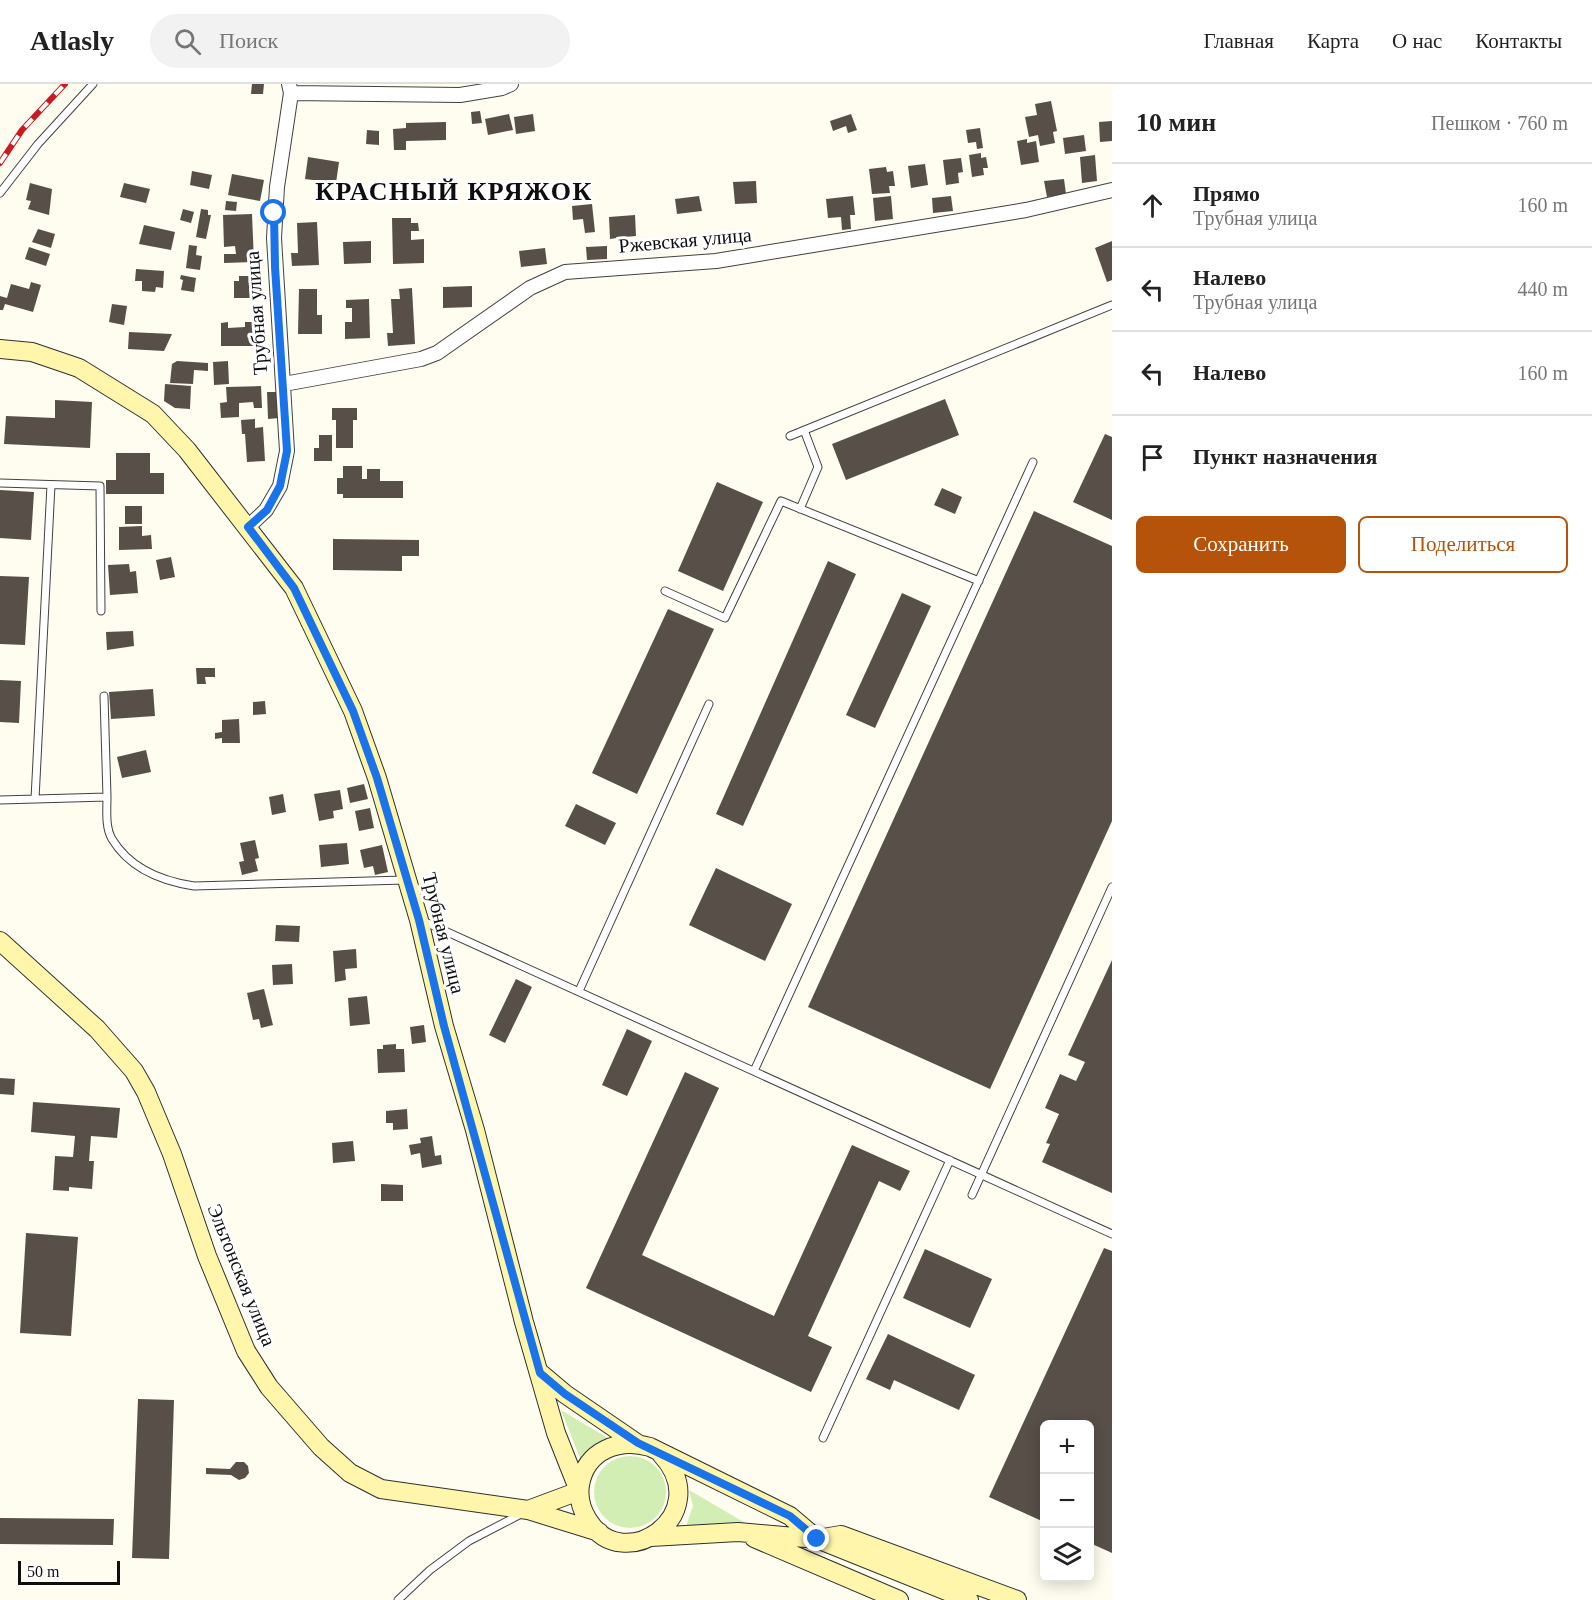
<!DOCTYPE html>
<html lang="ru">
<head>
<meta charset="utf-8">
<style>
	:root { --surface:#fff; --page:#f2f2f2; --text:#222; --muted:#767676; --line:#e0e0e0; --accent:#b45309 }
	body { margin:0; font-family:"Times New Roman",serif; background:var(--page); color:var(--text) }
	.controls { position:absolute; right:18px; bottom:18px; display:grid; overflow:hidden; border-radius:9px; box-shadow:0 3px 15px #0003 }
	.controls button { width:54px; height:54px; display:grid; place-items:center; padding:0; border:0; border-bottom:2px solid var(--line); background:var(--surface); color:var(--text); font:30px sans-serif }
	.scale { position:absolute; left:18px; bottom:15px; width:102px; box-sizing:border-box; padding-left:6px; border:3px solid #0e0e0e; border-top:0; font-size:16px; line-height:21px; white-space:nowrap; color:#0e0e0e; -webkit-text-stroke:4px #fff; paint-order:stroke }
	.stop { position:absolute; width:18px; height:18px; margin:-14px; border:4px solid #1a73e8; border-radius:50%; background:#fff }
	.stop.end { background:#1a73e8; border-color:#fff; box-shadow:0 2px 6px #0008 }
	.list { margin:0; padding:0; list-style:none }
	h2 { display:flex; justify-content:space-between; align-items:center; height:78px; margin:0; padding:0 24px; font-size:26px }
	h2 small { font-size:20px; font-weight:400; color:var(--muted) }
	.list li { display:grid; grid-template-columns:39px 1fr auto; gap:18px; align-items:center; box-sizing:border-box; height:84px; padding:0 24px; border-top:2px solid var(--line) }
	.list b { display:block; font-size:22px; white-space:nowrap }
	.list p { margin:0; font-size:20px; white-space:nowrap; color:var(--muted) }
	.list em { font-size:20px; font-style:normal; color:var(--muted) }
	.actions { display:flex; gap:12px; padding:18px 24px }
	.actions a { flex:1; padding:14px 0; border:2px solid var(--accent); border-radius:9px; text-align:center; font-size:21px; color:var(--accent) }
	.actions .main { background:var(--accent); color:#fff }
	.icon { flex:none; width:33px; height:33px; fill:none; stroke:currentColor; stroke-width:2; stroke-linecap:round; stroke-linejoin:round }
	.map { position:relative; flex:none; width:1112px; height:1516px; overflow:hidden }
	header { display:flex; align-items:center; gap:36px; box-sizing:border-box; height:84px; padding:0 30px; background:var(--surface); border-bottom:2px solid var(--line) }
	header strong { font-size:28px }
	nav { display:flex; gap:33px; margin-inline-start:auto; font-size:21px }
	.search { width:420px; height:54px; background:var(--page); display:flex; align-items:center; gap:15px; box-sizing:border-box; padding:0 21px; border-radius:33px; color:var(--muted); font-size:22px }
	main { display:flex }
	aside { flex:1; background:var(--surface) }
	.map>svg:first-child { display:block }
</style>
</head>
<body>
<header>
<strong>Atlasly</strong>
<div class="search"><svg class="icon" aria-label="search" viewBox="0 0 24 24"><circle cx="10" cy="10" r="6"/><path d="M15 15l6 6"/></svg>Поиск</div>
<nav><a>Главная</a><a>Карта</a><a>О нас</a><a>Контакты</a></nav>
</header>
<main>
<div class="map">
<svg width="1112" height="1516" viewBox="0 0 1112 1516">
	<rect width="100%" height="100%" fill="#fffcf0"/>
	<!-- green -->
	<path fill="#d2eeb5" d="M561 1326 611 1356 582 1379Z
		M594 1408a36 36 0 1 1 72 0a36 36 0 1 1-72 0Z
		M689 1406 747 1440 686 1442 693 1422Z"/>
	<!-- building -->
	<path fill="#584f49" d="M252 0H264L263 10H251Z
		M1051 17 1057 47 1053 48 1055 59 1040 62 1038 51 1029 53 1025 33 1037 31 1035 20Z
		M480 27 482 39 472 40 471 28Z
		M509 30 513 46 488 51 485 35Z
		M533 30 535 47 516 50 514 33Z
		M851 30 857 46 848 49 846 42 833 47 830 37Z
		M1112 37V57L1100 58 1099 38Z
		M446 38V56L406 57V66H394L393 45 406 44V39Z
		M980 44 983 64 977 65 976 58 968 59 966 46Z
		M367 46 379 47V61L366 60Z
		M1084 51 1086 67 1065 70 1063 54Z
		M1027 55V59L1036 57 1039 78 1021 81 1017 57Z
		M981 69V74L986 73 988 84H983L984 91 972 93 969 71Z
		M1095 71 1097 97 1082 99 1080 73Z
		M308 73 339 78 336 99 305 95Z
		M961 74 963 88 958 89 959 99 946 101 943 76Z
		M925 80 928 101 911 104 908 82Z
		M886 83 887 88 893 87 895 102H889L890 109 872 110 869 85Z
		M192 87 212 91 209 105 190 101Z
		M232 90 264 96 260 117 228 111Z
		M1064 95 1066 110 1047 113 1044 97Z
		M756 97 757 119 735 120 733 98Z
		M30 99 52 105 49 131 28 125 31 117 26 116Z
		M124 99 150 105 146 119 120 113Z
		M699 112 702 127 677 130 675 115Z
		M853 112 855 131H850L851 145 842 146 841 133 828 134 826 115Z
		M891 112 893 135 875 137 873 114Z
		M951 112 953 127 933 129 932 114Z
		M226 117 237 118 236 127 225 126Z
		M592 120 595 148 585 149 583 135 573 136 572 122Z
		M183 125 194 128 191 139 180 136Z
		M201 125 208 126V131H211L206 155 196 153Z
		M252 130 254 178 224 179V170H236L235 162 224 163 223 131Z
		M635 131 636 152 625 153 626 158H617V154L610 155 609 133Z
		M392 134H411V139H418L419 147H411V156L424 155V179L393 180Z
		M317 138 319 181 292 182 291 169H298L297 139Z
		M144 141 175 148 171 166 139 160Z
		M38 145 55 150 51 164 32 158Z
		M371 157V179L344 180 343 158Z
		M1112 157V196L1107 198 1095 164Z
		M189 161 197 162 196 171 202 172 200 186 186 184Z
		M607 162V175L587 176 586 163Z
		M29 163 50 170 46 182 25 175Z
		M545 164 547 180 521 183 519 167Z
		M136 185 164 187 163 204 156 203 155 208 142 207V197H135Z
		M181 191 196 194 194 208 181 206 183 196 180 195Z
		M239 192H253V214H234V197H239Z
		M31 198 41 201 33 228 5 220 3 226H0V212L7 214 11 200 29 205Z
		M472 202V223L443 224V203Z
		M412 204 415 260 388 262 387 249H393L391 215H400L399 205Z
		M299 205H317V231H322V250H298Z
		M369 215 370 254 345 255V238H352V224H346V216Z
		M112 220 127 222 124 241 109 238Z
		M228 238V244L245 243V238H254L255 262H221V239Z
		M129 248 172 250 164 267 128 265Z
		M177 277 208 279V287L194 286 193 300 170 299 172 280Z
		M228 277 229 300 214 301 213 278Z
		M165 300 191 302 190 325 175 324 164 317Z
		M261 302 262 324H254L253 318 239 319V333L221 334 220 319 227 318 226 303Z
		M267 308H278L279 334 268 335Z
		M945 315 959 351 846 396 832 360Z
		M55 316 92 318 90 364 4 360 6 332 55 334Z
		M332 324H357V336H353V364H336V336H332Z
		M255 335V344L263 343 265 377 247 378 245 350H242L241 336Z
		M1105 350 1112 353V436L1073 418Z
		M319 351H332V377H314V364H319Z
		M116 369H150V389H164V410H106V396H116Z
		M343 382H362V395H367V385H380V397H403V414H343V410H337V394H343Z
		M717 398 763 418 723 507 678 487Z
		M942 404 962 413 955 430 934 421Z
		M0 406 34 408 31 456 0 454Z
		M125 422H142V440H125Z
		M1034 427 1112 462V737L990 1005 808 923Z
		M142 442V452L151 451 152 465 119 466V443Z
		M333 455 419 456V472H402V487L333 486Z
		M171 473 175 493 160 496 156 476Z
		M828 477 856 490 743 742 716 730Z
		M129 480 130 488 136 487 138 509 110 511 108 481Z
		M0 492 29 493 25 561 0 560Z
		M902 509 931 522 875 644 846 631Z
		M668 525 714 545 637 710 592 689Z
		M133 547 134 562 107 566 106 548Z
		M196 584H215V593H205L206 600H197Z
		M0 596 21 597 19 639 0 638Z
		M153 605 155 632 111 635 109 608Z
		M265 617 266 630 253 631V618Z
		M239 635 240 659H222V654L215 655V649L222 648V636Z
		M146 666 151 688 122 694 117 673Z
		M364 700 368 715 350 719 347 704Z
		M340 706 343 725 333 727 334 734 319 737 314 710Z
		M283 710 286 728 272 731 269 713Z
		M576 720 616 739 605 761 565 742Z
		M370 724 374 744 359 747 355 727Z
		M255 756 259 774 255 775 258 787 242 791 239 778 244 777 240 759Z
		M347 759 349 780 321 783 319 761Z
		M382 761 388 788 375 791 373 782 364 784 360 766Z
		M716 784 792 820 765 877 689 841Z
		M276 841 300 842 299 858 275 857Z
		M356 865 357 884 345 885 346 896 335 898 333 867Z
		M1112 876V1109L1042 1078 1050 1060 1046 1059 1059 1030 1045 1024 1060 990 1076 997 1085 978 1068 971Z
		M292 880 293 900 273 901 272 881Z
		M516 895 532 903 505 959 489 951Z
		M264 905 273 941 261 944 259 935 253 936 247 909Z
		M367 912 370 940 350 942 348 914Z
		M424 941 426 958 412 960 410 943Z
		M627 945 652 957 627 1012 602 1001Z
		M396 960V965H404L405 988 378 989 377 965H383V961Z
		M685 988 719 1004 642 1171 774 1232 852 1061 910 1087 900 1107 879 1097 808 1252 832 1263 811 1308 586 1204Z
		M0 994 15 995 14 1011 0 1010Z
		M33 1018 120 1024 117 1054 91 1052 89 1077H94L92 1105 69 1103V1107L53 1106 55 1072 73 1073 75 1052 31 1048Z
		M407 1025 408 1045 393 1046V1039H386V1027Z
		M432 1052 435 1072 441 1071 442 1080 422 1084 420 1069 411 1071 409 1061 421 1059 420 1054Z
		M353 1057 355 1077 333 1079 332 1059Z
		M381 1100 403 1101V1117H381Z
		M26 1149 78 1153 71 1252 20 1249Z
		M1104 1164 1112 1167V1469L1090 1459V1340H1044V1438L989 1413Z
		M925 1165 992 1195 970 1244 903 1214Z
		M888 1250 975 1291 959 1326 894 1296 890 1306 866 1295Z
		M138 1315 174 1316 169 1475 132 1474Z
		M236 1378H244L248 1382 249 1389 245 1394 239 1396 231 1391 206 1390V1384L230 1385Z
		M0 1434 114 1435 113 1461 0 1460Z"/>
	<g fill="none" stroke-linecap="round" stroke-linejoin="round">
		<!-- lane casing -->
		<g stroke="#414141" stroke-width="9">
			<path id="lane" d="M0 109 38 60 93 0
				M790 352 1112 221
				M0 399 100 402 101 527
				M800 425 818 383 804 346
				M665 507 725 534 781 417 979 497
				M107 713C107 726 105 743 112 755 130 785 161 797 194 802L405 796
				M35 715 51 401
				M0 716 107 713 104 612
				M423 837 1112 1150
				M579 907 709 620
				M754 987 1033 378
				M972 1111 1112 803
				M823 1354 950 1076
				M398 1516 430 1486 469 1457 521 1430"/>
		</g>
		<!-- street casing -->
		<g stroke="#414141" stroke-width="16">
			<path id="street" d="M291 9 460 11 502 4 511 0
				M284 300 421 275 437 269 530 204 565 188 716 177 1026 126 1112 106
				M248 443 266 426 280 402 287 367 274 154 277 103 291 9 289 0"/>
		</g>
		<!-- secondary casing -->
		<g stroke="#303030" stroke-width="20">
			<path id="secondary" d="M0 265 32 268 79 284 153 330 187 366 294 504 353 627 377 694 419 836 444 942 475 1046 524 1238 556 1349 579 1407
				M0 857 97 945 134 987 146 1008 172 1070 207 1172 246 1267 269 1303 321 1363 350 1389 381 1405 528 1426 599 1448
				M540 1289 565 1310 638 1360
				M661 1370C717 1430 623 1494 588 1436 581 1425 578 1414 580 1401 586 1366 619 1354 650 1363L790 1432 817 1455 969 1516
				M528 1426 579 1407
				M651 1453 738 1448 817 1455 841 1451 1017 1516
				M754 1454 899 1516"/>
		</g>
		<!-- lane -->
		<use href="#lane" stroke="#fff" stroke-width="7"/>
		<!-- street -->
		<use href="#street" stroke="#fff" stroke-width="14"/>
		<!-- secondary -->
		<use href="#secondary" stroke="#fff6ab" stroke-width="18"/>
		<!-- rail casing -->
		<g stroke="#cd1820" stroke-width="6">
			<path id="rail" d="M0 79 22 46 65 0"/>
		</g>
		<!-- rail -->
		<use href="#rail" stroke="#fff" stroke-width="4" stroke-dasharray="11" stroke-linecap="butt"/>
	</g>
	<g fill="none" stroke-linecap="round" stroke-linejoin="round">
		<!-- route -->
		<path stroke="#1a73e8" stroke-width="8" d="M274 129 275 183 287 367 280 402 267 426 248 443 294 504 353 627 377 694 419 836 444 942 540 1289 565 1310 638 1359 790 1432 817 1455"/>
	</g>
	<g text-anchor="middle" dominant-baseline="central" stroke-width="6" stroke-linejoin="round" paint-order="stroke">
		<!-- street labels -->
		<g font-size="20" fill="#0e0e0e" stroke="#fff">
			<text transform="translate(685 156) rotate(-5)">Ржевская улица</text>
			<text transform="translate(256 229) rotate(-94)">Трубная улица</text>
			<text transform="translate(444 849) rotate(76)">Трубная улица</text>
			<text transform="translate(242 1191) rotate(68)">Эльтонская улица</text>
		</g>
		<!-- district labels -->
		<g font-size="26" font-weight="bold" letter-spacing="1.5" fill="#0e0e0e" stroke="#fff">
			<text x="454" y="107">КРАСНЫЙ КРЯЖОК</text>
		</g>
	</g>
</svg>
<div class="controls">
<button>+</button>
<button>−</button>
<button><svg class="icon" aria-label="layers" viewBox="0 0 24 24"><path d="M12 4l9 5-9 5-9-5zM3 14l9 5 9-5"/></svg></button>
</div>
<div class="scale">50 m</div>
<div class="stop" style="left:274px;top:129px"></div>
<div class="stop end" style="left:817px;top:1455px"></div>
</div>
<aside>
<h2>10 мин<small>Пешком · 760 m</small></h2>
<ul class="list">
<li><svg class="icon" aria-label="ahead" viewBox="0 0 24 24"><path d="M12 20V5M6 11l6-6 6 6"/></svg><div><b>Прямо</b><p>Трубная улица</p></div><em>160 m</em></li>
<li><svg class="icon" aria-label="left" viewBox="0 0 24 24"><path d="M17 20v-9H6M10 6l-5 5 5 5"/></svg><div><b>Налево</b><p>Трубная улица</p></div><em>440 m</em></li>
<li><svg class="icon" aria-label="left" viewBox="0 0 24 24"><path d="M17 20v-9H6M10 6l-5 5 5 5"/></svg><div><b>Налево</b></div><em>160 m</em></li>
<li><svg class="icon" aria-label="arrive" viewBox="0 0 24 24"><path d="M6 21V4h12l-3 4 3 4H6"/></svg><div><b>Пункт назначения</b></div></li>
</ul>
<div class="actions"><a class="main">Сохранить</a><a>Поделиться</a></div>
</aside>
</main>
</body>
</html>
